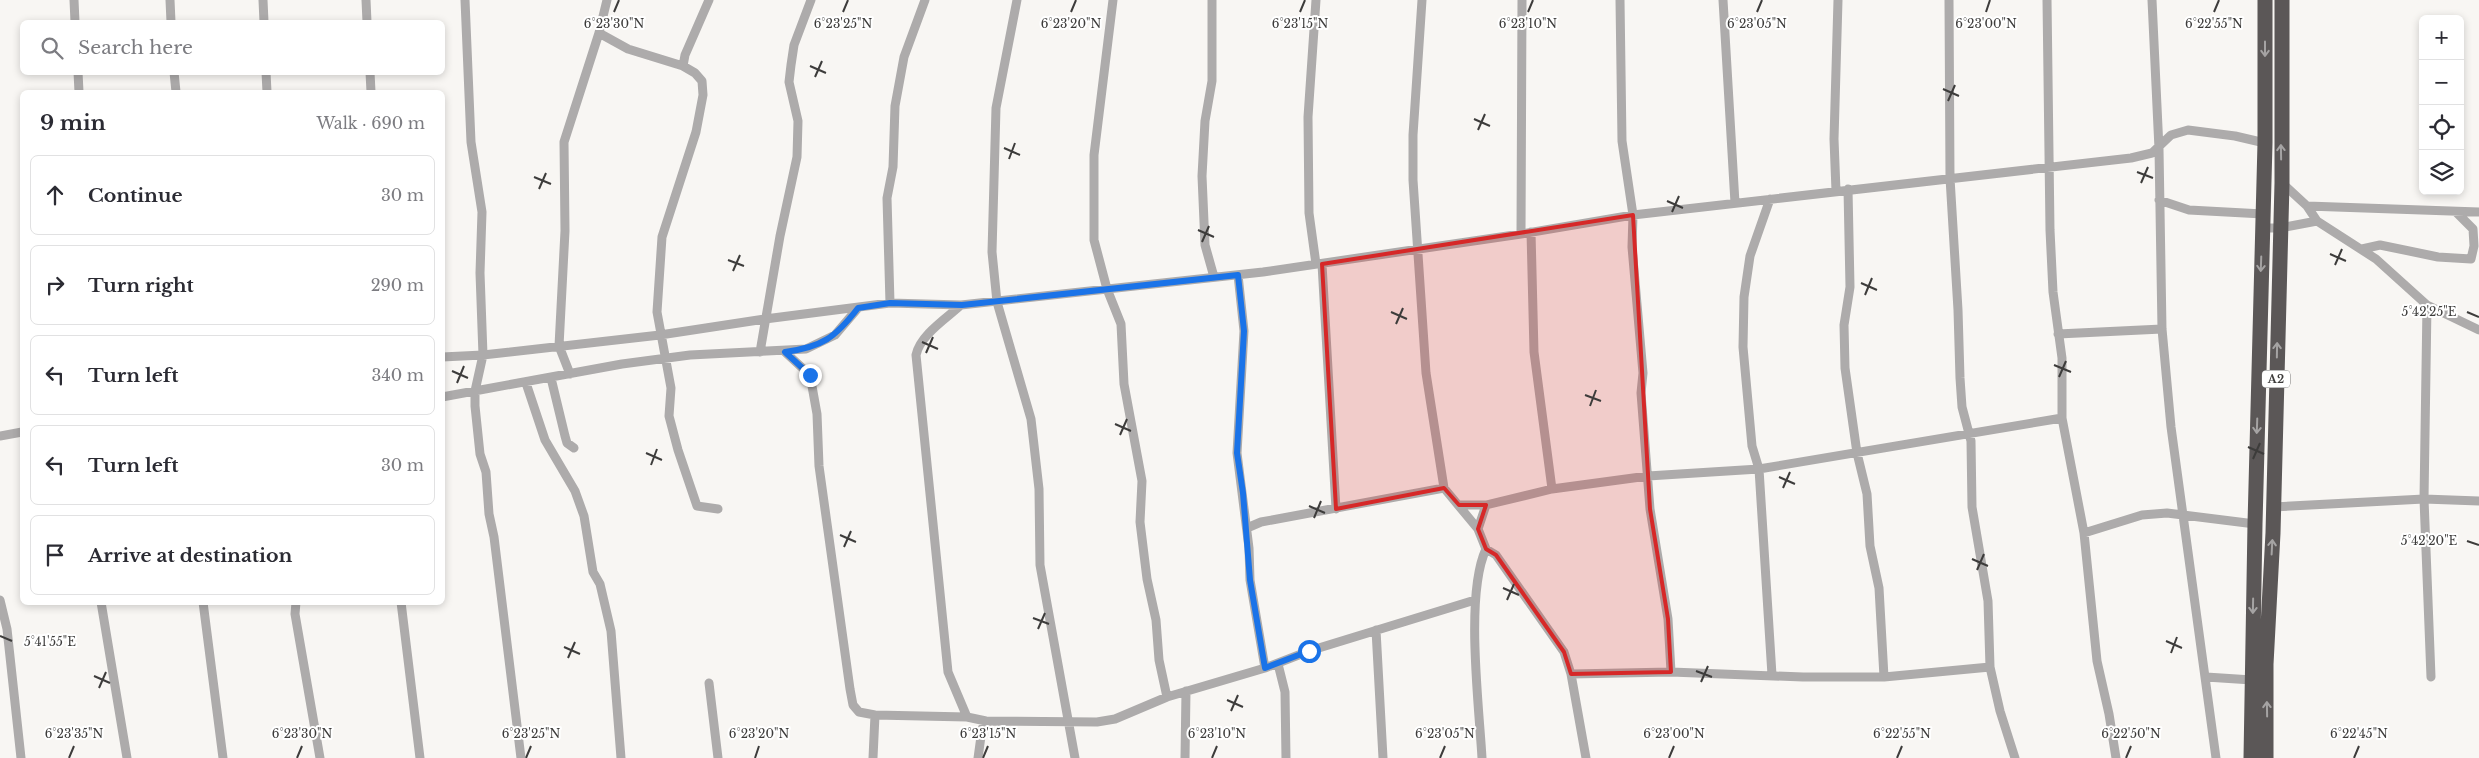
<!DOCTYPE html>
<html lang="en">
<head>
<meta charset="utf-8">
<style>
	:root { --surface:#fff; --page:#f7f7f7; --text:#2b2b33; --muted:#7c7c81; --line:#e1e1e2 }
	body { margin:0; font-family:"Libre Baskerville",serif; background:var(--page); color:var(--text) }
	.controls { position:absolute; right:15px; top:15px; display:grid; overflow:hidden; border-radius:8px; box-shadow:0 2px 8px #0003 }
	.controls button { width:45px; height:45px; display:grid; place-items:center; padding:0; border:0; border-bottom:1px solid var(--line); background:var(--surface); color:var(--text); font:25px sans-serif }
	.stop { position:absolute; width:15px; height:15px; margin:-11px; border:4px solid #1a73e8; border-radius:50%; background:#fff }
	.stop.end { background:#1a73e8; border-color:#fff; box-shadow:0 1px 5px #0008 }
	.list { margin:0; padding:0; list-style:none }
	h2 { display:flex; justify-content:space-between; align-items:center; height:65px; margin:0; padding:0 20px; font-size:21px }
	h2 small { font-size:16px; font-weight:400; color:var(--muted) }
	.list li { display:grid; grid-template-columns:32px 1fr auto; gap:15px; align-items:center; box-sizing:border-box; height:80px; margin:0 10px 10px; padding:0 10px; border:1px solid var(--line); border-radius:8px }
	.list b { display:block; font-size:19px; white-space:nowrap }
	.list em { font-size:16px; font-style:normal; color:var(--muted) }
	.icon { flex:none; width:28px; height:28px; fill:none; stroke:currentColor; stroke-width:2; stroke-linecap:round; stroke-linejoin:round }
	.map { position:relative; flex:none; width:2479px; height:758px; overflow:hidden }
	.search { position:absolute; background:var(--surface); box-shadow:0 2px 8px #0003; left:20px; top:20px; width:425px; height:55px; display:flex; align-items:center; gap:12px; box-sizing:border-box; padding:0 18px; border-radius:8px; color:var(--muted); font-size:19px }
	.panel { position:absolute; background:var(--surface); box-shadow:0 2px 8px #0003; left:20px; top:90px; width:425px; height:515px; border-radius:8px }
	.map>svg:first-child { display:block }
</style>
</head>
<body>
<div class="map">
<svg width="2479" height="758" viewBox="0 0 2479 758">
	<rect width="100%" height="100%" fill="#f8f6f3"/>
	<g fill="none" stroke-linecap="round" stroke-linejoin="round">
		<!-- street -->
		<path stroke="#adabab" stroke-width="9" d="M74 0 75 22
			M170 0 171 22
			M263 0 264 22
			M366 0 367 22
			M465 0 471 142 482 212 480 273 483 355 475 391V406L480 454 486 472 489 514 494 537 521 758
			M1017 0 996 108 992 252 997 302 1031 419 1039 489 1040 565 1075 758
			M1113 0 1094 155V240L1107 289 1121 324 1124 384 1142 481 1140 522 1147 579 1156 620 1159 660 1167 697
			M1212 0V81L1205 121 1202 176 1205 245 1214 277
			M1316 0 1308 117 1309 213 1316 264
			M1422 0 1413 135V180L1426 373 1444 488 1478 529 1486 549 1496 555 1564 652 1571 674 1586 758
			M1620 0 1622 141 1633 215 1632 247 1643 373 1641 393 1650 509 1668 619 1671 672
			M1723 0 1735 203
			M1949 0 1950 178 1958 310 1960 378 1962 407 1971 441 1972 507 1988 601 1990 667 2000 711 2015 758
			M2047 0 2050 230 2053 292 2062 358V418L2084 533 2097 661 2109 714 2116 758
			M2152 0 2159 149 2162 329 2171 427 2216 758
			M599 33 628 49 683 66 695 73 702 81 703 95 696 132 662 237 657 312 671 388 669 416 678 450 697 506 718 509
			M683 66 685 55 709 0
			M78 72 79 92
			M174 72 176 92
			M266 72 267 92
			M370 72 371 92
			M2282 183 2307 206 2317 221 2376 259 2427 305 2479 330
			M1848 189 1850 287 1844 325 1845 368 1857 453 1867 494 1870 546 1879 588 1884 677
			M1836 191 1834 139 1838 0
			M1770 199 1750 256 1744 297 1743 347 1752 446 1759 469 1772 675
			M2159 200 2189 210 2263 214
			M2307 206 2479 212
			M2262 228H2280L2317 221
			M1531 232 1534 352 1552 489
			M1521 234 1522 0
			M2362 249 2380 245 2438 257 2471 259 2474 246 2473 229 2456 212
			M1322 264 1336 509
			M1238 275 1244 331 1237 453 1249 548 1250 580 1265 668
			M890 303 887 198 893 167 895 106 904 57 925 0
			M961 305C947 318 920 335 916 355L948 672 967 717
			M2427 305 2424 499 2431 677
			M2058 334 2162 329
			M760 352 780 236 797 157 798 121 789 82 791 65 794 45 811 0
			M785 352 810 375 817 414 819 466 850 689 853 705 859 712 875 715 967 717 986 721 1097 722 1115 719 1167 697 1265 668 1309 651 1475 600
			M442 357 483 355 660 335 765 319 890 303 961 305 1263 272 1521 234 1633 215 2131 158 2152 153 2171 135 2188 130 2235 136 2265 143
			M570 374 559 346 565 231 564 142 599 33 607 0
			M551 378 565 436 567 443 574 448
			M526 383 545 440 575 491 584 516 593 572 600 584 611 631 621 758
			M442 397 622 364 690 355 806 349 835 335 858 308
			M0 436 22 432
			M1459 505H1486L1552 489 1648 476 1759 469 2062 418
			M2273 507 2424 499 2479 501
			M1247 528 1261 522 1444 488
			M1478 529 1486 505
			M2084 533 2142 515 2167 513 2255 524
			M0 600 7 629 21 758
			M101 602 127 758
			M203 602 223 758
			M296 602 295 614 320 758
			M401 602 420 758
			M1376 630 1383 758
			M1278 664 1285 692 1286 758
			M1571 674 1671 672 1803 677H1884L1990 667
			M2206 677 2252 680
			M709 683 718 758
			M873 758 875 715
			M978 758 982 729 986 721
			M1185 758 1186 691
			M1482 758C1479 705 1465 594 1486 549"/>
		<!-- highway -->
		<path stroke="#5b5757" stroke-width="15" d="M2251 758 2255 524 2265 143V0
			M2266 758V664L2273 533 2282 183V0"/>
	</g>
	<!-- one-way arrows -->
	<defs><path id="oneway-shaft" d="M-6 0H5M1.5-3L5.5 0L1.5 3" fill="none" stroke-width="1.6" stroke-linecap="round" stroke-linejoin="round" transform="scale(1.25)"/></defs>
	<g stroke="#a5a3a3">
		<use href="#oneway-shaft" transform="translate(2265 49) rotate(90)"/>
		<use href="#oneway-shaft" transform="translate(2281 152) rotate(-91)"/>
		<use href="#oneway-shaft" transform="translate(2261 264) rotate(92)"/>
		<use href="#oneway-shaft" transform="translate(2277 350) rotate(-89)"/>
		<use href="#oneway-shaft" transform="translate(2257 426) rotate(92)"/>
		<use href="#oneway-shaft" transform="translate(2272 547) rotate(-87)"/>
		<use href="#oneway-shaft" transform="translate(2253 606) rotate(91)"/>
		<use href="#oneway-shaft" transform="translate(2267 709) rotate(-91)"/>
	</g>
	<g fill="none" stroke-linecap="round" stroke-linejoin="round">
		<!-- route -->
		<path stroke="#1a73e8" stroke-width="6" d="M810 375 785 352C822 347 835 338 858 308L890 303 962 305 1238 275 1244 331 1237 453 1243 493 1250 580 1265 668 1309 651"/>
	</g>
	<!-- marked area -->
	<path fill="#d62828" fill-opacity="0.2" stroke="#d62828" stroke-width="4" stroke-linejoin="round" d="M1633 215 1650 509 1668 619 1671 672 1571 674 1564 652 1496 555 1486 549 1478 529 1486 505H1459L1444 488 1336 509 1322 264Z"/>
	<!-- ticks -->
	<path fill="none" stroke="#3d3c3b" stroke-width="2" d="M614 12 619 0M843 12 848 0M1071 12 1076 0M1300 12 1305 0M1528 12 1533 0M1757 12 1762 0M1986 12 1990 0M2214 12 2219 0M810 66 826 73M815 77 822 61M1943 89 1959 96M1948 101 1955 85M1474 119 1490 126M1478 130 1485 114M1004 148 1020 155M1009 159 1015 143M2137 172 2153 178M534 177 551 184M2141 183 2148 167M539 189 546 173M1667 201 1683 208M1672 212 1679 196M1198 230 1214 237M1202 242 1209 226M2330 254 2346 261M728 260 744 266M2335 265 2342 249M733 271 740 255M1861 283 1877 290M1865 295 1872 278M1391 312 1407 319M2467 312 2479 317M1396 324 1403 308M922 342 938 349M926 353 933 337M2054 365 2071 372M452 371 468 378M2059 377 2066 361M457 383 464 366M1585 395 1601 401M1590 406 1596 390M1115 424 1131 431M1120 435 1127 419M2248 447 2264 454M646 453 662 460M2253 459 2260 443M651 465 657 449M1779 477 1795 484M1783 488 1790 472M1309 506 1325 513M1314 518 1321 501M840 535 856 542M2467 541 2479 545M844 547 851 531M1972 559 1988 566M1977 570 1984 554M1503 588 1519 595M1507 600 1514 584M1033 618 1049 624M1038 629 1045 613M0 636 12 641M2166 641 2182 648M564 647 580 654M2171 653 2177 637M568 658 575 642M1696 671 1712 677M94 676 110 683M1701 682 1708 666M99 688 106 672M1227 700 1243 707M1231 711 1238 695M69 758 74 746M297 758 302 746M526 758 531 746M755 758 759 746M983 758 988 746M1212 758 1217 746M1440 758 1445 746M1669 758 1674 746M1897 758 1902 746M2126 758 2131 746M2354 758 2359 746"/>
	<g text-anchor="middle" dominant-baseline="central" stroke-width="4" stroke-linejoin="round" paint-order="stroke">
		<!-- shield labels -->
		<rect fill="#fff" stroke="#777676" stroke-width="1" x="2262" y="370.5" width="28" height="17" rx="4"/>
		<g font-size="11" font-weight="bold" fill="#3d3c3b">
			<text x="2276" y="379">A2</text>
		</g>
	</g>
	<g font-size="12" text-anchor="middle" fill="#3d3c3b" stroke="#fff" stroke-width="4" stroke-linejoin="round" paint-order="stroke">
		<text x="843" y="28">6°23'25"N</text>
		<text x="1528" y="28">6°23'10"N</text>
		<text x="614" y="28">6°23'30"N</text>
		<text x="1071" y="28">6°23'20"N</text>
		<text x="1300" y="28">6°23'15"N</text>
		<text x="1757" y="28">6°23'05"N</text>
		<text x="1986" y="28">6°23'00"N</text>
		<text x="2214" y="28">6°22'55"N</text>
		<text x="2429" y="316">5°42'25"E</text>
		<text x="2429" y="545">5°42'20"E</text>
		<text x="50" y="646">5°41'55"E</text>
		<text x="74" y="738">6°23'35"N</text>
		<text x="302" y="738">6°23'30"N</text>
		<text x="531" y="738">6°23'25"N</text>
		<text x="759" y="738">6°23'20"N</text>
		<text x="988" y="738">6°23'15"N</text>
		<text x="1217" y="738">6°23'10"N</text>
		<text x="1445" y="738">6°23'05"N</text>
		<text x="1674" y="738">6°23'00"N</text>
		<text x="1902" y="738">6°22'55"N</text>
		<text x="2131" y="738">6°22'50"N</text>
		<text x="2359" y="738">6°22'45"N</text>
	</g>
</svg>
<div class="controls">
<button>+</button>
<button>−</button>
<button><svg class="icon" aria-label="locate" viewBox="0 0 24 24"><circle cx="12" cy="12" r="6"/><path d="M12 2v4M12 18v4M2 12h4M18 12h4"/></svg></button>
<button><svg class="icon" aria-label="layers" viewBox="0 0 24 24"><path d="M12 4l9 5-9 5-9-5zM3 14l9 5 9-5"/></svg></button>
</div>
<div class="stop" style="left:1309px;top:651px"></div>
<div class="stop end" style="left:810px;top:375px"></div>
<div class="search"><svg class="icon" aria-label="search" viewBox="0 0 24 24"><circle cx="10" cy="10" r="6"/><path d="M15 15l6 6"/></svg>Search here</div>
<section class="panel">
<h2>9 min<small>Walk · 690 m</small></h2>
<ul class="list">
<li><svg class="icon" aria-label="ahead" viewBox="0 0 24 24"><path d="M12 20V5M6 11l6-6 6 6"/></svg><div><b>Continue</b></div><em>30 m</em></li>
<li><svg class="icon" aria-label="right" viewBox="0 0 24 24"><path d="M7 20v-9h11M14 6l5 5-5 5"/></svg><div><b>Turn right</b></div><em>290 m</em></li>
<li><svg class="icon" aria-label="left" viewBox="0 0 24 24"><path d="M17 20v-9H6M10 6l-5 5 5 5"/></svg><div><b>Turn left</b></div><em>340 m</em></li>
<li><svg class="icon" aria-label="left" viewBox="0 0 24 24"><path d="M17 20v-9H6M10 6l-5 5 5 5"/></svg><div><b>Turn left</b></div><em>30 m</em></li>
<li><svg class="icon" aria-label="arrive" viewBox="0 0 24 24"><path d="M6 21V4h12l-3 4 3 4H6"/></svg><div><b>Arrive at destination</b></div></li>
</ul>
</section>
</div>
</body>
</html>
